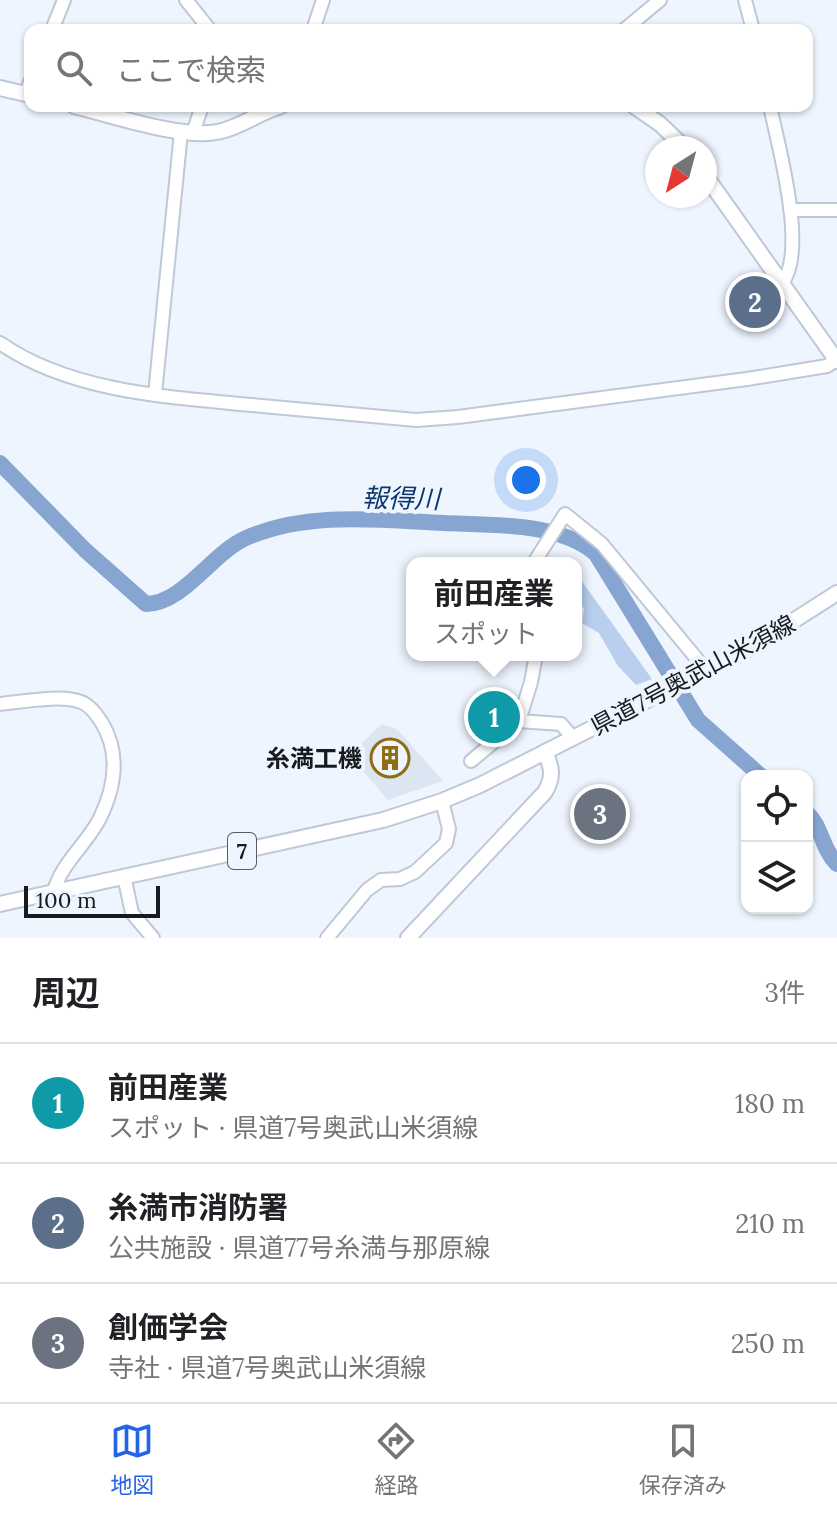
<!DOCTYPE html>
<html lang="ja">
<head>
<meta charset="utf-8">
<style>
	:root { --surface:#fff; --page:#f2f2f2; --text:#202124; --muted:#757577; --line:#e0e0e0; --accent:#2563eb }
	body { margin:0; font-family:Lora,"Noto Sans JP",serif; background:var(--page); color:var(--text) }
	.controls { position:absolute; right:24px; bottom:24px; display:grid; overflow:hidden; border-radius:16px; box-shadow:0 2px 6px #0004 }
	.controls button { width:72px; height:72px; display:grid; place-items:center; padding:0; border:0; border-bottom:2px solid var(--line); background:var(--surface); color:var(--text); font:40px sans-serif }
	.compass { position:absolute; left:645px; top:136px; width:72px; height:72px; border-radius:50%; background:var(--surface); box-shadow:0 2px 6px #0004; rotate:216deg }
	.scale { position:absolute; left:24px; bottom:20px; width:136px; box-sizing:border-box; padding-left:8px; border:4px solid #171b20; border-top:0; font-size:22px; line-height:28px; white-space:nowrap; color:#171b20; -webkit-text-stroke:6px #eef5fe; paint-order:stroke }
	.you { position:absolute; left:526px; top:480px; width:28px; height:28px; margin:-20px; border:6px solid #fff; border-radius:50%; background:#1a73e8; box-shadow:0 0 0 12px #1a73e833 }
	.badge { display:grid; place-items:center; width:52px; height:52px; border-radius:50%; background:var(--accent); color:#fff; font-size:26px; font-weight:700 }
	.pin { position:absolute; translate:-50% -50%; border:4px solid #fff; box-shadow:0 2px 8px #0006 }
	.popup { position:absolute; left:406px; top:557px; width:176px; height:104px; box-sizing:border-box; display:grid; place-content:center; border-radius:16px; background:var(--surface); filter:drop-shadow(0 2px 6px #0005); font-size:26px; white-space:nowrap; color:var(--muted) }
	.popup b { font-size:30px; color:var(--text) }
	.popup::after { content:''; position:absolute; left:50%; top:100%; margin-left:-16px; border:16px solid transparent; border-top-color:var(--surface) }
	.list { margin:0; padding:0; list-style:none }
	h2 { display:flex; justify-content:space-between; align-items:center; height:104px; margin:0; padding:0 32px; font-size:34px }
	h2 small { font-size:26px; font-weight:400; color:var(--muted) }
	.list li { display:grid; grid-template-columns:52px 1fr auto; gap:24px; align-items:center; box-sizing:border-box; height:120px; padding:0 32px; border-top:2px solid var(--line) }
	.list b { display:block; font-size:30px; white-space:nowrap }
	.list p { margin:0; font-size:26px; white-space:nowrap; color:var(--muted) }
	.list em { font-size:26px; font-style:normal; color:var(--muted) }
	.icon { flex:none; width:44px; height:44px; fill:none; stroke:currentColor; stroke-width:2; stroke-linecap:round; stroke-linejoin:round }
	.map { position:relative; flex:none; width:837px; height:938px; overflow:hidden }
	.search { position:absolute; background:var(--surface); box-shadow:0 2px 6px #0004; left:24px; right:24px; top:24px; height:88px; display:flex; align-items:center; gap:20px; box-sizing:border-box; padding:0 28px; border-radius:16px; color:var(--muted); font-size:30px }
	.sheet { height:464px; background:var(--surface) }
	nav { display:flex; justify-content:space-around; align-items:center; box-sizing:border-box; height:112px; border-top:2px solid var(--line); background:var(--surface); font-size:22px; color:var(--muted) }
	nav a { display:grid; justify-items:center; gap:4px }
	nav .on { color:var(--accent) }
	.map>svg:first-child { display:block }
</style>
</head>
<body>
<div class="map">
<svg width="837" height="938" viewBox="0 0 837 938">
	<rect width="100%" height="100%" fill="#eef5fe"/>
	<!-- built -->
	<path fill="#dce6f2" d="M382 724 398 730 443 781 388 800 349 755Z"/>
	<!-- green -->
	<path fill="#b9cfed" d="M576 573 652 679 636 685 618 666 599 633 582 623 584 609 576 597Z"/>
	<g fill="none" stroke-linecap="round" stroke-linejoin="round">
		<!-- river -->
		<path stroke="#86a6d1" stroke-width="16" d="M0 463 85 550 146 604C183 604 212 553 246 538 308 511 379 520 444 523 490 525 560 522 596 554L698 720 761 776
			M807 813C822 826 821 848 837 864"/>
		<!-- minor casing -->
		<g stroke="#bec8d7" stroke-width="16">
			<path id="minor" d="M186 0 210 30
				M745 0 753 30
				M52 30 64 0
				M313 30 323 0
				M624 30 660 0
				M26 94 30 82
				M770 106C778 145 808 251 782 283
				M193 133 202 106
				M790 210H837
				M0 343C70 392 169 397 252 405 306 410 361 415 416 420L458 417 747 379 827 366 836 360
				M155 394 181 132
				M536 563 535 561 565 514 602 544 706 670
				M0 704C21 702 61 694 81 702 90 705 97 715 102 723 120 753 115 787 100 818 87 844 62 862 54 891
				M519 721 531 682 536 655
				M471 761 519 721 561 724 573 738
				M124 876 132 913 153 938
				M327 938 367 890 381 880 400 879 415 872 446 843 449 829 442 801"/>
		</g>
		<!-- major casing -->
		<g stroke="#bec8d7" stroke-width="18">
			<path id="major" d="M0 88 30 95
				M74 106C111 115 181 139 217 132 240 128 259 112 281 106
				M634 106 660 124 685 148
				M705 175 837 361
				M0 904 383 820 442 801 480 785 754 646 837 593
				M408 938 545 792C554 777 552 767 545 752"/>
		</g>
		<!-- minor -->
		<use href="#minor" stroke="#fff" stroke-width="12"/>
		<!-- major -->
		<use href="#major" stroke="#fff" stroke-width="14"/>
	</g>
	<!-- icons -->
	<defs>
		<g id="building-ring" transform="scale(2)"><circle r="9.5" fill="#eef5fe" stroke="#906d12" stroke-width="1.5"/><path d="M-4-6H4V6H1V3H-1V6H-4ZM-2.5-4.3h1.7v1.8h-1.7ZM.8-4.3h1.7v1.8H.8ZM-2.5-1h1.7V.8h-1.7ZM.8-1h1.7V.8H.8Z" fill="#906d12"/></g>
	</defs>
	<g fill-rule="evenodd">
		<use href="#building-ring" x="390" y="758"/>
	</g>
	<g text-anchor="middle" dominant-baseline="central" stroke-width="8" stroke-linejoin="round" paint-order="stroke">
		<!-- shield labels -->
		<rect fill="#eef5fe" stroke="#585c63" stroke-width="2" x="228" y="833" width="28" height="36" rx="6"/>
		<g font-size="22" font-weight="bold" fill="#171b20">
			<text x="242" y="851">7</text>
		</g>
		<!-- street labels -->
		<g font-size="24" fill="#171b20" stroke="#eef5fe">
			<text transform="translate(693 675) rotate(-28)">県道7号奥武山米須線</text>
		</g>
		<!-- poi labels -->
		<g font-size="24" font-weight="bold" fill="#171b20" stroke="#eef5fe" text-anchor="end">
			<text x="362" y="758">糸満工機</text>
		</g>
		<!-- water labels -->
		<g font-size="26" font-style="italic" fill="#0c376c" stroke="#eef5fe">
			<text transform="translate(401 498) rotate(1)">報得川</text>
		</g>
	</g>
</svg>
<div class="controls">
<button><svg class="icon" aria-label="locate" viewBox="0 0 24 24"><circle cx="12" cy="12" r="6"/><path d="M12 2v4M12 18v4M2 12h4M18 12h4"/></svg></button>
<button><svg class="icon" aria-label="layers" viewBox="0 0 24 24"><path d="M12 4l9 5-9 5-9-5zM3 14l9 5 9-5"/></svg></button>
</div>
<svg class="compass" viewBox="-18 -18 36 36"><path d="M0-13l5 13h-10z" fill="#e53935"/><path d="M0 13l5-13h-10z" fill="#757577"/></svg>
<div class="scale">100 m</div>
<div class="you"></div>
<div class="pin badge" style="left:494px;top:717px;background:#0f9aa8">1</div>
<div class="popup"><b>前田産業</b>スポット</div>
<div class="pin badge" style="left:755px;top:302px;background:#5c6f8a">2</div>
<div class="pin badge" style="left:600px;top:814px;background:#6b7280">3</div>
<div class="search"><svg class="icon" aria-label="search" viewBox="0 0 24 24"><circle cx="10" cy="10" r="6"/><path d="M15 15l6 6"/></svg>ここで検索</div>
</div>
<section class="sheet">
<h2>周辺<small>3件</small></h2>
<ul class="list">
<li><span class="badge" style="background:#0f9aa8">1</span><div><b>前田産業</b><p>スポット · 県道7号奥武山米須線</p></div><em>180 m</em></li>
<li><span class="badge" style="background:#5c6f8a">2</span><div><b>糸満市消防署</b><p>公共施設 · 県道77号糸満与那原線</p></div><em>210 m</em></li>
<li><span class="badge" style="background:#6b7280">3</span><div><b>創価学会</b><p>寺社 · 県道7号奥武山米須線</p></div><em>250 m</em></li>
</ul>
</section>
<nav>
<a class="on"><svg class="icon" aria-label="map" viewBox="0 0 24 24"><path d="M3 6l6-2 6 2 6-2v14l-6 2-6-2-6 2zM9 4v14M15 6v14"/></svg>地図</a>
<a><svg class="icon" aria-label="directions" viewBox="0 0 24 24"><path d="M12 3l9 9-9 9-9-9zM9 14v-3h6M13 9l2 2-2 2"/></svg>経路</a>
<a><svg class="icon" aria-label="saved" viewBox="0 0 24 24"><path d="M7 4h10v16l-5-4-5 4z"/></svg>保存済み</a>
</nav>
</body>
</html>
